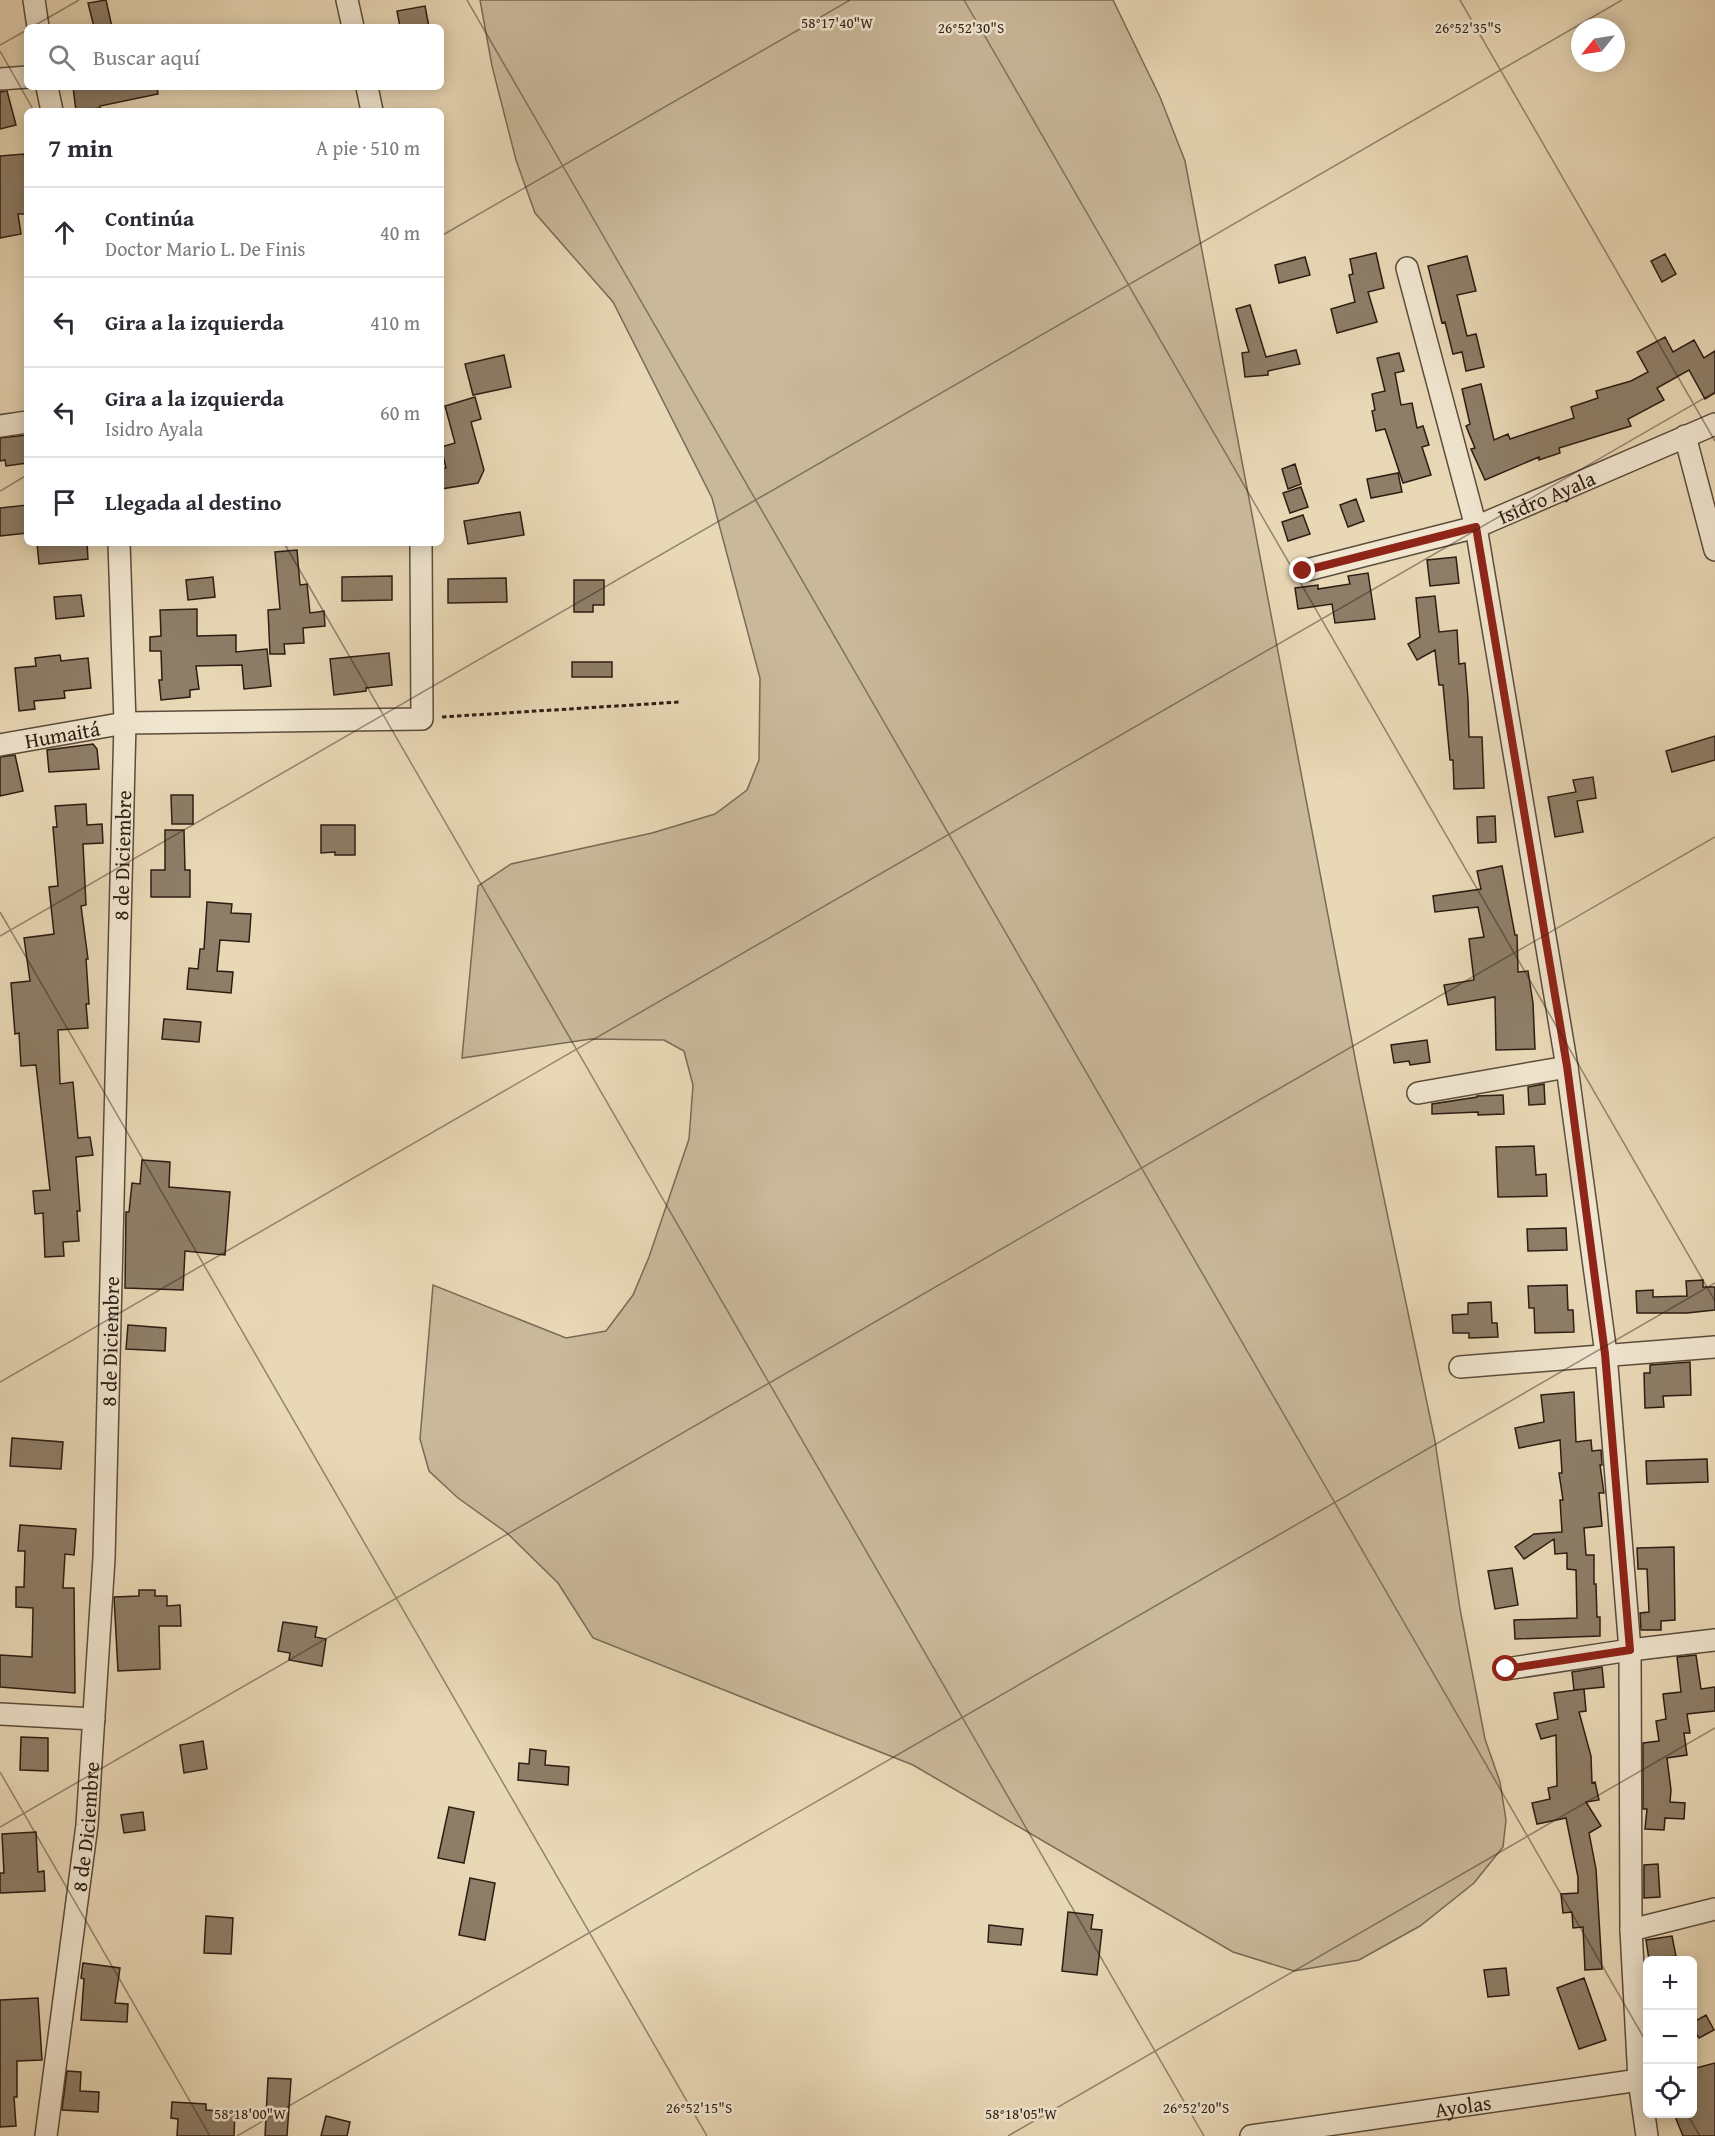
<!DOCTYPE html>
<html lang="es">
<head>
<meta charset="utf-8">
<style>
	:root { --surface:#fff; --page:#f7f7f7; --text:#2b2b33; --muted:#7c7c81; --line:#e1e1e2 }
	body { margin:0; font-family:"Gentium Book Plus",serif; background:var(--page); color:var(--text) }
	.controls { position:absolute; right:18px; bottom:18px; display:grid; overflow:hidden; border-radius:9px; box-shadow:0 3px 15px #0003 }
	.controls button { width:54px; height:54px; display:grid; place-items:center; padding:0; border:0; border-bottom:2px solid var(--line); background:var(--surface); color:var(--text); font:30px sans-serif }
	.compass { position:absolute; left:1571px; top:18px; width:54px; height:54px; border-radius:50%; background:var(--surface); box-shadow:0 3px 15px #0003; rotate:240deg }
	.stop { position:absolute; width:18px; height:18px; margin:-14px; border:4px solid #8f2418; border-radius:50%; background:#fff }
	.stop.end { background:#8f2418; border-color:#fff; box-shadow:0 2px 6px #0008 }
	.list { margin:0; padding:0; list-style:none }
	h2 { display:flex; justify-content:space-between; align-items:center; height:78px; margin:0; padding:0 24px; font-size:26px }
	h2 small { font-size:20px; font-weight:400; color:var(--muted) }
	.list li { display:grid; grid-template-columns:39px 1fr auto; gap:18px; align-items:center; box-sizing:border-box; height:90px; padding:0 24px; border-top:2px solid var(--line) }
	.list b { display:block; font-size:22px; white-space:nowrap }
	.list p { margin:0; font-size:20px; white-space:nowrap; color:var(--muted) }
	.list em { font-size:20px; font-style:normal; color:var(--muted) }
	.icon { flex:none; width:33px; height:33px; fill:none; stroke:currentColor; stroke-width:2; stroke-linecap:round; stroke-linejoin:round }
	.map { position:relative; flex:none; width:1715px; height:2136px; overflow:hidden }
	.search { position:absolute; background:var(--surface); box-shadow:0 3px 15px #0003; left:24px; top:24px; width:420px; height:66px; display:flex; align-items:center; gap:15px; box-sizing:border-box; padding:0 21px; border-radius:9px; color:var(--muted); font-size:22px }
	.panel { position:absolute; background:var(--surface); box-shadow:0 3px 15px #0003; left:24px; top:108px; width:420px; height:438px; border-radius:9px }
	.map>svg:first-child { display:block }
</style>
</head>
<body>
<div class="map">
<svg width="1715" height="2136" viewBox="0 0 1715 2136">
	<rect width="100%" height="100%" fill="#e9d8b6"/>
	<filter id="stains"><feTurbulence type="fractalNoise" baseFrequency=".00333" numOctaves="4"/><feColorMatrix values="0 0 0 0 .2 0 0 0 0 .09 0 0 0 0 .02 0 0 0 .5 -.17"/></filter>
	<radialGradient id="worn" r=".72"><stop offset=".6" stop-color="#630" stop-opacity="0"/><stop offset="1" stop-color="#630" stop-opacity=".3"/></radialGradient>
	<!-- green -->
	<path fill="#c9b89a" stroke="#7a6a56" stroke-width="1.5" d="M480 0H1113L1160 97 1185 161 1360 1084 1435 1441 1460 1609 1485 1739 1500 1782 1506 1820 1503 1847 1474 1883 1420 1926 1359 1960 1294 1971 1233 1952 913 1765 593 1638 558 1583 507 1533 458 1498 429 1471 420 1439 433 1285 566 1338 606 1331 633 1295 649 1257 689 1139 693 1085 684 1051 664 1040 591 1039 462 1058 478 886 511 864 652 833 715 814 747 790 759 760 760 678 712 498 613 302 535 213 516 160 492 66Z"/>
	<!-- building -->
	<path fill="#8e7e68" stroke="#2c1d13" stroke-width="1.5" d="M106 0 112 27H94L88 3Z
		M425 6 429 27H400L397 11Z
		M73 87H157L158 94 100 106V108L76 111Z
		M7 91 16 125 0 129V92Z
		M24 154 27 171V214H18L21 234 0 238V156Z
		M1376 253 1384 288 1368 292 1377 322 1337 333 1331 309 1355 302 1349 275 1353 274 1350 259Z
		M1665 254 1676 274 1662 282 1651 261Z
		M1467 256 1476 291 1457 295 1467 336 1476 334 1484 367 1466 371 1462 352 1453 354 1445 322 1442 323 1428 266Z
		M1305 257 1310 275 1279 283 1275 265Z
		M1250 305 1266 357 1296 350 1300 364 1268 371V375L1245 377 1242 353 1249 352 1236 309Z
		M1665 337 1673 352 1694 340 1704 358 1715 351V393L1705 399 1689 370 1657 388 1664 400 1628 419 1631 426 1559 448 1560 453 1539 460V457L1485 480 1471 449 1475 448 1466 426 1470 424 1462 389 1481 384 1494 440 1508 434 1510 439 1574 418 1571 407 1598 398 1596 391 1631 381 1648 372 1637 352Z
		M1399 353 1404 371 1395 373 1401 405 1412 403 1417 428 1423 426 1429 445 1422 447 1431 475 1403 483 1385 429 1376 431 1372 411 1375 410 1372 394 1385 391 1377 358Z
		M504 355 511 387 473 395 465 364Z
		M475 397 481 419 471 422 484 470 478 483 441 489V469L446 468 441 447 455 443 445 406Z
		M27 435V463L6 466 5 460 0 461V438Z
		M1295 464 1301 484 1288 489 1282 469Z
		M1398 473 1402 492 1371 498 1367 479Z
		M1301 487 1308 507 1290 513 1283 493Z
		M1356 499 1364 521 1348 527 1340 505Z
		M27 505V533L0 536V508Z
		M520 512 524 535 468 544 464 521Z
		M1303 515 1310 534 1288 541 1282 522Z
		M37 543H87L88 559 39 564Z
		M297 550 300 585 307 584 310 613 324 611 325 626 303 628 304 643 284 644 285 654H270L268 610 280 609 275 552Z
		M1456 557 1459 583 1430 586 1427 560Z
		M1368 573 1375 619 1335 623 1332 604 1298 609 1295 588 1318 585V589L1350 584 1348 576Z
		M392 576V600L342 601V577Z
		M213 577 215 597 188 600 186 580Z
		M506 578 507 602 448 603V579Z
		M574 580H604V605H593V612H574Z
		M81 595 84 616 56 619 54 597Z
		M1435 596 1439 632 1457 630 1459 664 1465 663 1468 699 1469 737H1482L1484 788 1454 789 1453 760H1450L1443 685H1439L1435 650 1417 660 1408 644 1420 637 1416 598Z
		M197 609V636L236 635V652L267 649 271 686 244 689 242 665 196 666 199 689 190 690V697L161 700 159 680H162L161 651H150V637L161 636 160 610Z
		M389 653 392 685 366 688V691L334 695 330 659Z
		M60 655 61 661 88 658 91 688 64 691 65 698 34 701 35 709 19 711 15 668 36 666 35 658Z
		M572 662H612V677H572Z
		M1715 736V760L1672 772 1666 751Z
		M93 744 97 749 99 769 49 772 47 750Z
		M15 755 23 791 0 796V757Z
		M1593 777 1596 798 1577 801 1583 832 1555 837 1548 797 1576 792 1573 780Z
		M171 795H193V824H172Z
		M86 804 87 825 102 824 103 843 83 844 86 905 81 906 88 959H86L89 1004H86L88 1028 58 1030 60 1084 73 1082 78 1138 90 1137 93 1155 76 1157 80 1211H77L79 1241 63 1242 64 1256 45 1257 43 1213 35 1214 33 1191 50 1190 36 1065 21 1066 19 1033 15 1034 11 983 30 981 24 938 54 934 49 887 58 886 53 827H57L55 806Z
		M1495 816 1496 842 1478 843 1477 817Z
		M321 825H355V855H335V852L321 853Z
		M165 830H184L185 870H190V897H151V870H165Z
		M1502 866 1515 935H1517L1518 972 1528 971 1533 1003 1535 1049 1496 1050 1495 997 1448 1005 1444 985 1474 980 1469 939 1484 937 1478 907 1435 912 1433 896 1481 889 1477 871Z
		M207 902 232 904 231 913 251 914 249 942 220 940 217 971 233 972 231 993 187 989 189 968 198 969 200 949H204Z
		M164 1019 201 1022 199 1042 162 1039Z
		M1427 1040 1430 1062 1410 1065 1409 1061 1394 1063 1391 1045Z
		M1544 1084 1545 1104 1529 1105 1528 1087Z
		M1503 1095 1504 1114 1478 1115V1112L1432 1114V1104L1477 1097V1096Z
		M1534 1146 1536 1175 1546 1174 1547 1196 1498 1197 1496 1147Z
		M142 1160 170 1162 169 1187 230 1192 225 1255 185 1251 183 1290 125 1288 126 1212H129L132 1183 140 1184Z
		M1566 1228 1567 1250 1528 1251 1527 1229Z
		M1703 1280V1287H1715V1310L1687 1313H1637L1636 1291 1653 1290V1297L1687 1296 1686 1281Z
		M1567 1285 1568 1310H1573L1574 1332 1535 1333 1534 1308H1529L1528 1286Z
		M1491 1302 1492 1323H1497L1498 1337 1469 1338V1333H1453L1452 1315 1468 1314V1303Z
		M128 1325 166 1328 165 1351 126 1349Z
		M1690 1362 1691 1395 1663 1396 1664 1407 1645 1408 1644 1373H1650V1365Z
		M1574 1392 1576 1442 1591 1440 1592 1451 1601 1450 1602 1465H1600L1604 1493H1599L1602 1526 1584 1528 1586 1555H1594V1584H1596L1597 1617H1600V1636L1515 1639 1514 1620 1577 1618 1576 1570 1567 1569V1553L1555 1554 1554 1539 1524 1559 1515 1547 1534 1534 1562 1532 1560 1500H1563L1559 1473H1562L1560 1440 1519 1448 1515 1428 1544 1422 1541 1395Z
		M12 1438 63 1442 61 1469 10 1466Z
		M1707 1459 1708 1482 1647 1484 1646 1461Z
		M20 1525 76 1529 74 1555 65 1554 63 1588H74L75 1693 0 1687V1655L32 1657 33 1608 16 1607V1587H24L25 1551H18Z
		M1674 1547 1675 1620 1661 1621V1630H1641L1640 1613 1649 1612 1647 1569H1638L1637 1548Z
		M1512 1568 1518 1605 1495 1609 1488 1571Z
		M139 1590H155V1596H167V1606L180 1605 181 1626H159L160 1669 118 1671 114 1597 139 1596Z
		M283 1622 317 1627 315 1637 326 1639 322 1666 289 1660 290 1653 278 1651Z
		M1696 1655 1701 1689 1715 1687V1711L1687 1714 1690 1733H1684L1687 1755 1667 1758 1671 1790 1670 1802 1685 1803 1684 1819 1665 1818 1664 1830 1645 1829 1647 1809H1643V1743L1659 1741 1656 1721 1666 1719 1663 1694 1681 1692 1677 1657Z
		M1602 1667 1604 1687 1574 1690 1572 1672Z
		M1584 1689 1586 1711 1579 1712 1591 1756 1592 1783 1595 1782 1599 1800 1586 1802 1601 1826 1589 1833 1596 1869 1602 1969 1585 1970 1583 1927 1573 1928 1572 1912 1563 1913 1561 1894 1578 1893V1877L1566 1818 1537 1824 1532 1803 1550 1799 1548 1788 1557 1786 1556 1735 1541 1739 1536 1724 1558 1719 1554 1693Z
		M21 1737 48 1738V1771L20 1770Z
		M203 1741 207 1769 184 1773 180 1745Z
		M530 1749 546 1751 545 1765 569 1767 568 1785 518 1780 519 1763 529 1764Z
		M449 1807 474 1812 464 1863 438 1858Z
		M143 1812 145 1830 124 1833 121 1815Z
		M36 1832 38 1872 44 1871 45 1891 0 1893V1873H4L2 1834Z
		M1658 1864 1660 1897 1644 1898V1865Z
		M470 1878 495 1883 485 1940 459 1935Z
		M1068 1912 1093 1915 1091 1929 1102 1930 1097 1975 1062 1971Z
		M206 1916 233 1918 231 1954 204 1953Z
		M989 1925 1023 1929 1021 1945 988 1942Z
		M1672 1936 1676 1956 1649 1960 1646 1940Z
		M83 1963 120 1968 115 2003 128 2004 127 2022 81 2020 84 1979 81 1978Z
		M1506 1968 1509 1995 1488 1997 1484 1970Z
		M1584 1978 1606 2040 1579 2049 1557 1988Z
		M38 1998 42 2060 17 2061V2097H14L16 2126 0 2127V2000Z
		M1706 2015 1714 2030 1699 2038 1692 2027V2023Z
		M1715 2063V2136H1683L1674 2114H1692V2069Z
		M67 2071 81 2072 80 2091 99 2092 98 2112 62 2110Z
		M268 2078 291 2079 287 2136H265Z
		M172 2102 206 2104V2110L235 2112 234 2136H177L178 2119 171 2118Z
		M326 2116 350 2122 347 2136H321Z"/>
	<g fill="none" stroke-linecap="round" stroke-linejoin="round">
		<!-- street casing -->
		<g stroke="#5b4c3c" stroke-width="24">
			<g id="street">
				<path d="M34 0 38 27"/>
				<path d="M347 0 353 27"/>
				<path d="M0 79 27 77"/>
				<path d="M47 87 52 111"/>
				<path d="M367 87 372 111"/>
				<path d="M1407 268 1476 527 1567 1067 1606 1354 1630 1650 1631 1930 1639 2080 1647 2136"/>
				<path d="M0 426 27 422"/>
				<path d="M1685 436 1715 550"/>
				<path id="s1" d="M1303 571 1476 527 1715 424"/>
				<path id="s2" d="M0 745 125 723 422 719 421 543"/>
				<path d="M1418 1093 1567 1067"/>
				<path d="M1460 1367 1715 1347"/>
				<path d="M1506 1669 1630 1650 1715 1640"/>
				<path d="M0 1714 94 1719"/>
				<path d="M1631 1930 1715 1909"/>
				<path id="s3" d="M46 2136 87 1825 104 1558 125 723 119 543"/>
				<path id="s4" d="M1251 2136 1639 2080"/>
			</g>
		</g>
		<!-- path -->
		<path stroke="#2c1d13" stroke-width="3" stroke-dasharray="4.5 3" stroke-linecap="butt" d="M442 717 680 702"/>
		<!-- street -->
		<use href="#street" stroke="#f1e6d0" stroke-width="21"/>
	</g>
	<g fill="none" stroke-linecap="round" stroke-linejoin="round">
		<!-- route -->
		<path stroke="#8f2418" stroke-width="8" d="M1303 571 1476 527 1567 1066 1605 1354 1630 1650 1506 1669"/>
	</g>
	<!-- ticks -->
	<path fill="none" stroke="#2c1d13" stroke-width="1.5" stroke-opacity="0.45" d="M467 0 1648 2045M964 0 1715 1301M1460 0 1715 441M32 27 79 0M0 45 27 30M0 51 34 111M441 236 850 0M0 491 27 475M284 543 1204 2136M0 912 707 2136M0 936 1622 0M0 1382 1715 392M0 1772 210 2136M0 1827 1715 837M1687 2114 1700 2136M237 2136 1715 1283M1008 2136 1715 1728"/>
	<g text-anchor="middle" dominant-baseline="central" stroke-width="5" stroke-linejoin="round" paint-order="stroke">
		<!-- street labels -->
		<g font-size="21" fill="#2c1d13" stroke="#f1e6d0">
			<text stroke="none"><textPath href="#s1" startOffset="255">Isidro Ayala</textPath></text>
			<text stroke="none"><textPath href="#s2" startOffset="63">Humaitá</textPath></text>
			<text stroke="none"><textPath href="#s3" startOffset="1284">8 de Diciembre</textPath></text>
			<text stroke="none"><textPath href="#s3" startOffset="798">8 de Diciembre</textPath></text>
			<text stroke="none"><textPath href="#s3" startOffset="312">8 de Diciembre</textPath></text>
			<text stroke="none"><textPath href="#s4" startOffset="214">Ayolas</textPath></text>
		</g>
	</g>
	<g font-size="15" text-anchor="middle" fill="#2c1d13" stroke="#f1e6d0" stroke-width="5" stroke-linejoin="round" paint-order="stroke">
		<text x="837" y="28">58°17'40"W</text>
		<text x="1468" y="33">26°52'35"S</text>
		<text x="971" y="33">26°52'30"S</text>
		<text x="699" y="2113">26°52'15"S</text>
		<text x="1196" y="2113">26°52'20"S</text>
		<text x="250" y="2119">58°18'00"W</text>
		<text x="1021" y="2119">58°18'05"W</text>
	</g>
	<rect width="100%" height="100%" filter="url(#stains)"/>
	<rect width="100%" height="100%" fill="url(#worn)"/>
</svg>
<div class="controls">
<button>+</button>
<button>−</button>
<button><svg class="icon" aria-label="locate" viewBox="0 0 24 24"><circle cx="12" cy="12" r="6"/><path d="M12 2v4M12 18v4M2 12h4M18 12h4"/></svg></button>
</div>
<svg class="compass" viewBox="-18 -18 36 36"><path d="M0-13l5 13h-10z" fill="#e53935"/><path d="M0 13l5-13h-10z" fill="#7c7c81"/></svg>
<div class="stop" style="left:1506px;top:1669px"></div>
<div class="stop end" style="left:1303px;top:571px"></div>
<div class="search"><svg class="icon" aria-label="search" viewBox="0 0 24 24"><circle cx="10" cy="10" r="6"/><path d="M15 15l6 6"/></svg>Buscar aquí</div>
<section class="panel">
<h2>7 min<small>A pie · 510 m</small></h2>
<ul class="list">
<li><svg class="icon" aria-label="ahead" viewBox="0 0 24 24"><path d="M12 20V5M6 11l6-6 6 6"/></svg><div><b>Continúa</b><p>Doctor Mario L. De Finis</p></div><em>40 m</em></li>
<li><svg class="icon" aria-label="left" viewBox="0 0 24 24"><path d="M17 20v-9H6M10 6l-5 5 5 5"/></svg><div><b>Gira a la izquierda</b></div><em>410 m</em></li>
<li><svg class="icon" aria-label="left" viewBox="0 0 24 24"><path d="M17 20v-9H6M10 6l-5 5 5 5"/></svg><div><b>Gira a la izquierda</b><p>Isidro Ayala</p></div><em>60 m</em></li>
<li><svg class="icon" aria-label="arrive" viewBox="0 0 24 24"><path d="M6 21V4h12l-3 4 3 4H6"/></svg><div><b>Llegada al destino</b></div></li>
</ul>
</section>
</div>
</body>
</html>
